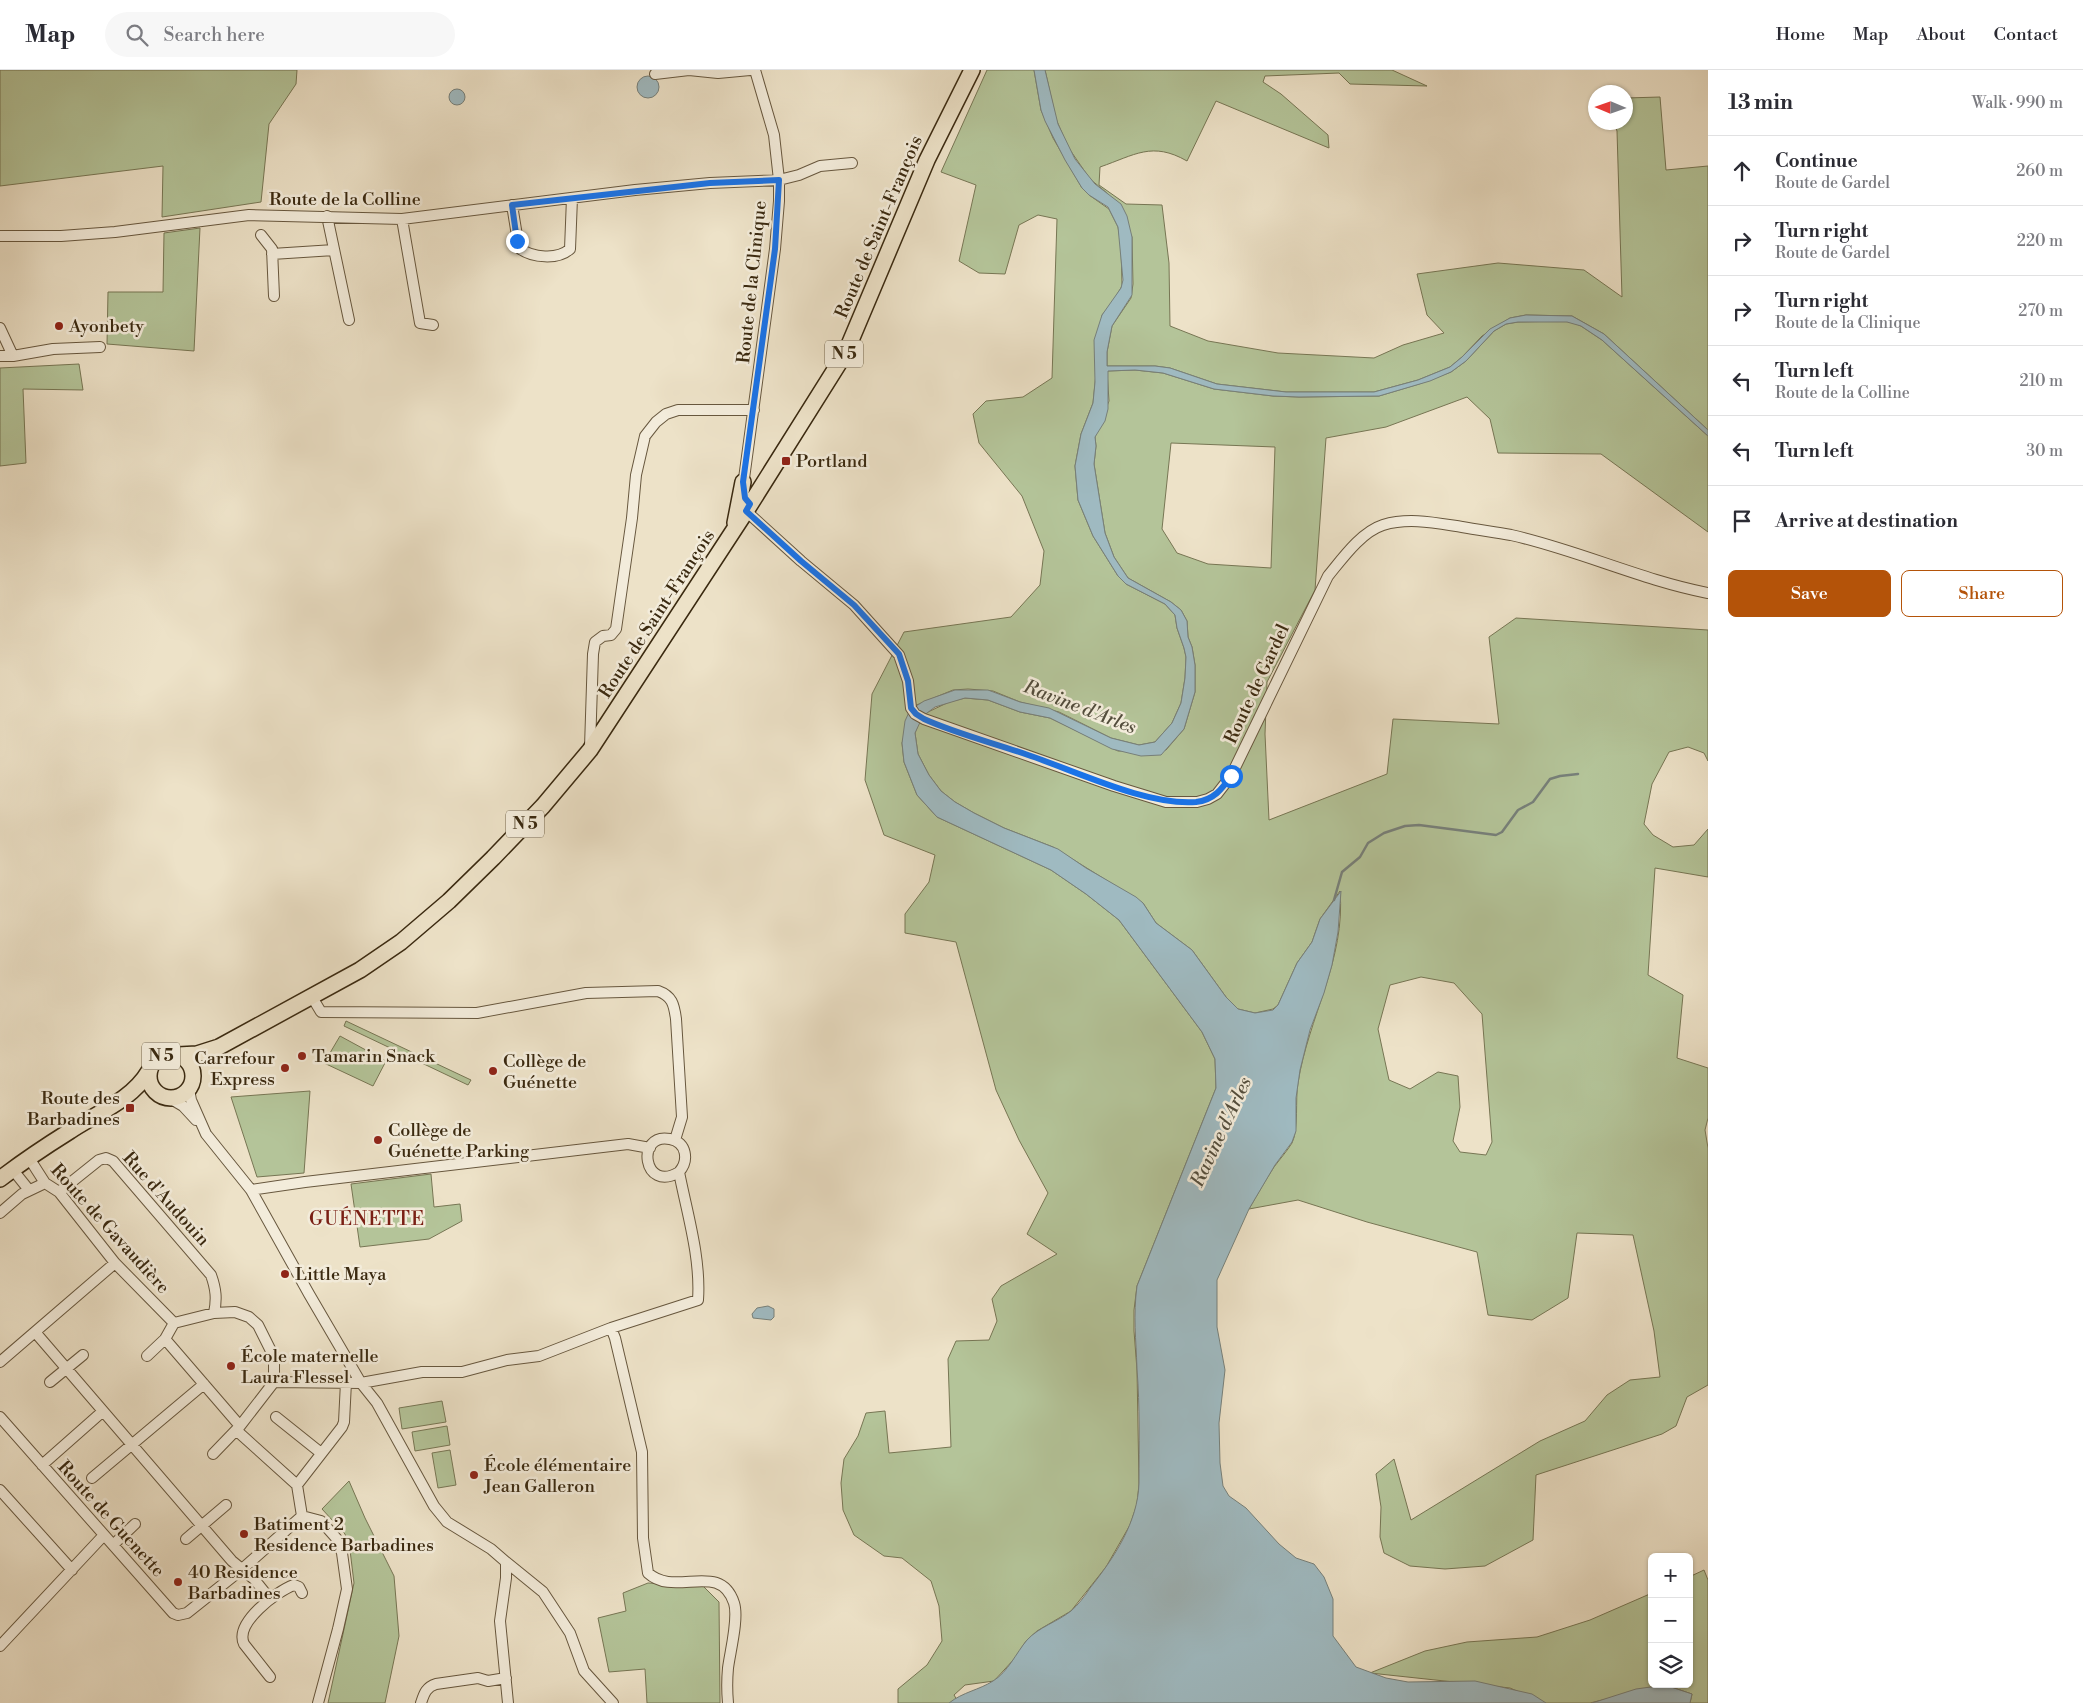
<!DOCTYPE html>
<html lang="en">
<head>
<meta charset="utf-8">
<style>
	:root { --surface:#fff; --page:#f7f7f7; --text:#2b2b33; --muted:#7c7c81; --line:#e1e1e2; --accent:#b45309 }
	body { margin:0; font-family:"Libre Bodoni",serif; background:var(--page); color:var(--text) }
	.controls { position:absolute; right:15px; bottom:15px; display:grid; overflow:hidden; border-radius:8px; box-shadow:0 1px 4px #0004 }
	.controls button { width:45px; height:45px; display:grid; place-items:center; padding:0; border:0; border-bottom:1px solid var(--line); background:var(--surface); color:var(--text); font:25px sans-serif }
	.compass { position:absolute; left:1588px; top:15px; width:45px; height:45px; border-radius:50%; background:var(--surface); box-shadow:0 1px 4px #0004; rotate:272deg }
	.stop { position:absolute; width:15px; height:15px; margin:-11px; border:4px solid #1a73e8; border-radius:50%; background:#fff }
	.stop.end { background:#1a73e8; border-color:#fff; box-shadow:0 1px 5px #0008 }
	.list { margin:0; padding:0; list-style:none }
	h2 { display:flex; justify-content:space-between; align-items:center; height:65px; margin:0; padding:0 20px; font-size:21px }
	h2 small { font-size:16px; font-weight:400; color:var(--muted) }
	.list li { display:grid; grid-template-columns:32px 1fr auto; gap:15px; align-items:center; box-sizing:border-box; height:70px; padding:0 20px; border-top:1px solid var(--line) }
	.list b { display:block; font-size:19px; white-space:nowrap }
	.list p { margin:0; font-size:16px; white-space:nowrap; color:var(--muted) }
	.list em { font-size:16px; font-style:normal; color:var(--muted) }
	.actions { display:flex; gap:10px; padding:15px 20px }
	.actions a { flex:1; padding:11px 0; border:1px solid var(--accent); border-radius:8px; text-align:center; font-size:18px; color:var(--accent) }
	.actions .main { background:var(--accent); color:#fff }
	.icon { flex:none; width:28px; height:28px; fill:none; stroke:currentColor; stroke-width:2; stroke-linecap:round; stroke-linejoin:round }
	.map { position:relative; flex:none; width:1708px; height:1633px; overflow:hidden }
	header { display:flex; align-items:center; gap:30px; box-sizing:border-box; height:70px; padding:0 25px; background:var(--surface); border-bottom:1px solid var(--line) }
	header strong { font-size:24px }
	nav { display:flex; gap:28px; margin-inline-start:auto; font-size:18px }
	.search { width:350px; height:45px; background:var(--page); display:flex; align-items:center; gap:12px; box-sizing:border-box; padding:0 18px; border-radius:28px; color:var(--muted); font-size:19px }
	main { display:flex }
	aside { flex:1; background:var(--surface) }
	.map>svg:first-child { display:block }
</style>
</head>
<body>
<header>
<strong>Map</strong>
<div class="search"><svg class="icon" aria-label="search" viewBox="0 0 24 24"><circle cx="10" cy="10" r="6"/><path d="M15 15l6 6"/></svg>Search here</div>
<nav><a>Home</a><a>Map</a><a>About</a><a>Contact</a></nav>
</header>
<main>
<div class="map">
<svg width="1708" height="1633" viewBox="0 0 1708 1633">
	<rect width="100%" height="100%" fill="#ede2c8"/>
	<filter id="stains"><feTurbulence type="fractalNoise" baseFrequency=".004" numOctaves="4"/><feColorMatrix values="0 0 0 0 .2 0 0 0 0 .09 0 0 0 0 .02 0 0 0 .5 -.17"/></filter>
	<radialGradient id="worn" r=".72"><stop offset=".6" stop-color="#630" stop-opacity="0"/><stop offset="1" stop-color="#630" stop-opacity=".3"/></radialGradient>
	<!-- green -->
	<path fill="#b4c499" stroke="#777654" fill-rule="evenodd" d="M0 0H297L296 14 269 54 261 132 162 147 163 96 0 116Z
		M987 0H1034L1041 40 1053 68 1082 118 1089 125 1109 139 1118 157 1121 175 1122 216 1112 233 1102 245 1093 333 1081 364 1075 396 1078 430 1093 466 1118 506 1126 514 1165 534 1175 545 1177 558 1184 578 1186 587 1185 608 1181 633 1172 653 1155 672 1139 675 1111 668 1059 642 1020 632 993 621 968 619 953 620 914 636 902 673 904 692 917 725 937 747 1051 800 1086 824 1119 850 1202 962 1215 989 1216 1018 1137 1216 1134 1240V1261L1137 1300 1139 1414 1137 1434 1130 1455 1106 1497 1071 1541 1037 1561 1026 1571 1015 1588 994 1611 965 1615 954 1625 959 1633H898V1619L927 1595 942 1571 939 1536 931 1511 902 1488 884 1486 854 1465 843 1440 841 1413 844 1389 858 1366 866 1343 885 1341 889 1383 951 1377 948 1289 956 1271 989 1270 997 1251 992 1229 1001 1216 1057 1184 1027 1164 1048 1123 1019 1070 996 1020 956 872 905 863V844L929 812 935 785 884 765 865 710 872 624 904 562 1011 547 1040 515 1044 481 1022 426 979 373 973 344 986 331 1023 327 1052 308 1057 149 1038 145 1019 155 1005 204 979 203 959 191 976 115 941 102Z
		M1045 0H1392L1427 16 1350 14 1339 3 1265 6 1263 12 1281 24 1328 65 1329 78 1216 31 1187 91C1152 71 1135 85 1100 97L1099 115 1126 134 1162 135 1169 193 1170 256 1208 271 1278 283 1374 288 1403 275 1444 263 1427 245 1417 204 1498 193 1584 200 1622 227 1617 61 1614 53 1626 52V28L1660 27 1666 100 1708 96V360L1604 264 1572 246 1526 245 1510 248 1482 266 1462 287 1450 297 1418 310 1374 322H1286L1217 314 1170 298 1155 296H1107V282L1112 256 1131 228 1133 214 1132 167 1107 123 1090 109 1068 77 1056 49Z
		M200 158 194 281 107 274 108 222H163L164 163Z
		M1559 251 1572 252 1581 256 1602 270 1708 366V462L1601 384 1498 383 1490 349 1467 327 1386 357 1326 368 1315 520 1267 612 1265 664 1269 750 1387 704 1393 649 1499 654 1489 567 1516 548 1708 560V691L1704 683 1688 677 1669 682 1652 714 1644 754 1653 765 1673 777 1694 775 1708 759V807L1655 798 1648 905 1683 925 1677 988 1708 998V1048L1705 1060 1708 1078V1315L1687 1327 1676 1356 1662 1364 1536 1405 1533 1470 1485 1496 1445 1499 1410 1496 1384 1483 1380 1467 1381 1437 1376 1404 1394 1389 1411 1450 1540 1371 1585 1351 1607 1325 1630 1310 1660 1307 1654 1261 1633 1165 1577 1163 1568 1228 1532 1250 1488 1245 1477 1182 1367 1152 1298 1130 1249 1139C1257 1125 1265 1111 1274 1097 1280 1089 1287 1081 1292 1073 1299 1059 1295 1029 1298 1013 1308 948 1346 889 1340 821L1320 849 1312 872 1297 893 1278 935 1273 939 1255 943 1238 939 1226 927 1192 880 1156 853 1143 833 1053 777 1004 758 974 743 955 732 941 721 929 705 918 684 915 663 920 650 928 642 949 632 965 628 988 630 1020 642 1050 648 1118 681 1166 680 1184 659 1195 622V595L1192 577 1188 567 1187 551 1181 540 1171 532 1128 508 1114 487 1105 463 1094 394 1096 376 1095 367 1109 331 1107 301 1135 300 1163 303 1214 319 1273 326 1299 327 1379 326 1419 314 1451 302 1466 291 1494 261 1506 254 1518 252ZM1171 373 1275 377 1271 498 1208 494 1177 483 1162 459ZM1421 907 1454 913 1482 944 1492 1072 1486 1085 1460 1082 1453 1071 1460 1037 1458 1006 1438 1002 1410 1019 1389 1010 1378 959 1390 915Z
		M79 294 83 320 23 319 26 393 0 396V298Z
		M346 951 471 1010 468 1015 344 956Z
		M340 966 386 991 373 1016 324 993Z
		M310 1021 304 1103 257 1107 231 1027Z
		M431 1104 434 1137 460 1134 462 1151 429 1169 360 1177 351 1114Z
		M442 1331 446 1352 402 1359 399 1338Z
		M447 1356 450 1375 415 1381 412 1362Z
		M450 1380 456 1415 438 1418 432 1383Z
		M349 1411 365 1448 394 1506 399 1566 385 1633H328L354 1513 350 1480 345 1464 322 1439Z
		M1704 1500 1708 1510V1633H1690L1692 1624 1665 1615 1590 1633H1545L1510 1618 1370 1603 1425 1581 1467 1572 1537 1567 1590 1550 1652 1523V1614H1689V1507Z
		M648 1513 703 1516 719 1532 720 1633H647L645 1599 609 1602 598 1548 626 1541 623 1523Z"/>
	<!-- water -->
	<path fill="#9fbac1" stroke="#77807a" d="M1034 0H1045L1058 54 1075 89 1095 114 1121 134 1127 146 1132 167V225L1112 256 1107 282V296H1155L1170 298 1217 314 1286 322H1374L1418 310 1450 297 1462 287 1490 259 1510 248 1526 245 1572 246 1604 264 1708 360V366L1602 270 1581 256 1567 252H1518L1506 254 1494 261 1466 291 1451 302 1430 311 1379 326 1299 327 1273 326 1214 319 1163 303 1135 300 1108 301V339L1105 351 1095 367 1096 376 1094 394 1105 463 1114 487 1128 508 1171 532 1181 540 1187 551 1188 567 1192 577 1195 595V622L1184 659 1161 685 1141 686 1112 679 1050 648 1020 642 988 630 965 628 935 637 923 646 915 663 918 684 929 705 941 721 955 732 974 743 1004 758 1058 779 1086 798 1136 827 1143 833 1156 853 1192 880 1226 927 1238 939 1255 943 1273 940 1278 935 1297 893 1312 872 1320 849 1341 821 1338 862 1332 895 1324 923 1310 960 1300 1000 1296 1028V1061L1292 1072 1275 1095 1249 1139 1217 1210V1257L1225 1300 1219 1353 1220 1393 1223 1416 1229 1426 1246 1438 1279 1474 1296 1488 1314 1494 1324 1507 1333 1529V1566L1356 1597 1386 1608 1408 1612 1475 1611 1532 1624 1546 1633H949C963 1622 979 1620 993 1611 1008 1602 1016 1583 1027 1570 1039 1557 1057 1552 1071 1541 1078 1535 1085 1526 1090 1518 1114 1488 1138 1452 1139 1413 1139 1375 1140 1337 1137 1299 1136 1268 1133 1247 1137 1216L1216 1018 1215 989 1202 962 1119 850 1086 824 1051 800 937 747 917 725 904 692 902 673 905 651 910 640 924 631 955 620H988L1020 632 1049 638 1111 668 1139 675 1155 672 1172 653 1181 633 1185 608 1186 587 1184 578 1177 558 1175 545 1165 534 1126 514 1118 506 1093 466 1078 430 1075 396 1081 364 1093 333 1095 312 1094 270 1102 245 1121 218 1123 210 1118 157 1108 137 1089 125 1082 118 1065 90 1045 51 1041 40Z
		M637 17a11 11 0 1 1 22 0a11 11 0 1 1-22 0Z
		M449 27a8 8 0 1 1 16 0a8 8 0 1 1-16 0Z
		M768 1236 774 1239V1247L771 1250 753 1248 752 1244 757 1238Z
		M1665 1615 1692 1624 1690 1633H1592L1636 1619Z"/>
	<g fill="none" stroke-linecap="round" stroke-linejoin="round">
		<!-- stream -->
		<path stroke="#77807a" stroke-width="2.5" d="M1334 830 1342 802 1360 787 1368 773 1384 763 1405 756 1419 755 1496 765 1502 762 1518 740 1533 732 1550 709 1560 706 1578 704"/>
		<!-- minor casing -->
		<g stroke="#67573e" stroke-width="12">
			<path id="minor" d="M655 4 689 0 718 3 750 0
				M512 135 519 178C532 188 558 190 570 179L572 128
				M327 146 349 250
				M402 149 420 253 433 255
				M261 165 272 179 274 226
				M0 166H61L115 162 249 145 402 149 635 120 710 113 779 110 799 105 820 96 852 93
				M272 184 334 180
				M0 258 13 286
				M0 286H13L53 279 100 277
				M743 416 775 179 779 131V110L774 65 755 0
				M746 441 801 491 854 535 899 585 908 611 911 638 915 644 924 649 1114 716 1166 732H1197L1208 729 1217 724 1231 706 1328 506C1342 489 1361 462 1383 455 1409 447 1436 453 1462 457 1478 460 1495 462 1511 465 1578 480 1641 510 1708 523
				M590 677 593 584 595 572 603 566 611 565 616 559 632 448 636 405 645 366 656 352 666 344 678 340H754
				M312 927 321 942 477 943 586 923 658 921C672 926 674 934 676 949L682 1047 675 1070
				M189 1019 191 1030 206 1064 251 1120 309 1224 361 1313 377 1333 434 1436 447 1452 491 1479 506 1492V1508L500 1551 508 1633
				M171 1029 183 1036 196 1050
				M29 1088 45 1113 59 1122 115 1193 174 1253
				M13 1100 29 1120
				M251 1120 305 1112 628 1074 650 1078
				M59 1122 99 1090 106 1088 113 1091 211 1205C216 1219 217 1229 214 1243
				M0 1143 22 1124 45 1113
				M174 1253 214 1243 235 1242 249 1247 258 1255 274 1287V1312L240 1356 213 1384
				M611 1258 615 1268 642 1382 643 1468 648 1503C675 1528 720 1490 734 1533 739 1548 730 1582 728 1598 727 1609 727 1622 728 1633
				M35 1262 232 1491 254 1509 270 1529
				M165 1269 240 1356
				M147 1286 165 1269 174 1253
				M0 1292 115 1193
				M50 1312 83 1285
				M274 1312 361 1313 422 1302H462L507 1290 539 1286 611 1258 698 1230C701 1188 687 1143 679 1102 689 1091 687 1072 670 1069 635 1062 643 1124 679 1102
				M0 1347 173 1543 178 1545 187 1543 241 1500 302 1446 297 1415 236 1360
				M276 1347 321 1383
				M42 1395 102 1342
				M92 1408 204 1314
				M297 1415 342 1357 344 1352 346 1312
				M0 1420 72 1500
				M302 1446 321 1451 337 1469 342 1483 347 1519 338 1559 318 1633
				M186 1469 226 1435
				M113 1475 135 1454
				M506 1492 543 1522 570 1563 584 1601 613 1633
				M0 1576 104 1465
				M270 1607 244 1574C234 1553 277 1521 294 1515L299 1517 302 1523
				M421 1633C424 1624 426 1617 436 1614L478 1608 488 1611 506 1608"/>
		</g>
		<!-- primary casing -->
		<g stroke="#3a2910" stroke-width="18">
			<path id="primary" d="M735 453 743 412
				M149 1006a22 22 0 1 1 44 0a22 22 0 1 1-44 0Z
				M178 985 197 984 219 977 360 900 401 872 449 831 493 788 543 736 590 680 743 446 846 282 927 90 972 0
				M0 1109C22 1092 46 1076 70 1061 97 1043 132 1030 149 1001"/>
		</g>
		<!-- minor -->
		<use href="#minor" stroke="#f3ecdb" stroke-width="10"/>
		<!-- primary -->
		<use href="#primary" stroke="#ede2c8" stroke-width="15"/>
	</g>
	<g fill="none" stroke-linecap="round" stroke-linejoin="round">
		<!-- route -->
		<path stroke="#1a73e8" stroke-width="6" d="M517 171 512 135 710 113 779 110 775 179 743 412 745 428 750 434 746 441 801 491 854 535 899 584 908 611 911 638 916 644 924 649C957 664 994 673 1028 685 1076 701 1147 736 1196 732 1214 730 1222 719 1231 706"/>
	</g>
	<!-- markers -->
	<g fill="#8f2418" stroke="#f3ecdb" stroke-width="2">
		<circle cx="59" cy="256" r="5"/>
		<rect x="781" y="386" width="10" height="10" rx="2.5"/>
		<circle cx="302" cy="986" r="5"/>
		<circle cx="285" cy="998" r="5"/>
		<circle cx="493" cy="1001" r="5"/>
		<rect x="125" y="1033" width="10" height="10" rx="2.5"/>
		<circle cx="378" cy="1070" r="5"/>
		<circle cx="285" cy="1204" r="5"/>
		<circle cx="231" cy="1296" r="5"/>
		<circle cx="474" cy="1405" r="5"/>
		<circle cx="244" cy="1464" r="5"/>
		<circle cx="178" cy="1512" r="5"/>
	</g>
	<g text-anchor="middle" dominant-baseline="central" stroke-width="5" stroke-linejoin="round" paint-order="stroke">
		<!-- shield labels -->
		<g fill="#f3ecdb" stroke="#72644d" stroke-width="1">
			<rect x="825" y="270.5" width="38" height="27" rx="4"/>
			<rect x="506" y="740.5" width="38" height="27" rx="4"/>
			<rect x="142" y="972.5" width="38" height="27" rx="4"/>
		</g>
		<g font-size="16" font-weight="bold" fill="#3a2910">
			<text x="844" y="284">N 5</text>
			<text x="525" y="754">N 5</text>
			<text x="161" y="986">N 5</text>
		</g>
		<!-- street labels -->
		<g font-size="18" fill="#3a2910" stroke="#f3ecdb">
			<text x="345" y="129">Route de la Colline</text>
			<text transform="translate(879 157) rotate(-67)">Route de Saint-François</text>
			<text transform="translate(752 212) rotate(-84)">Route de la Clinique</text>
			<text transform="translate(657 544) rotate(-57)">Route de Saint-François</text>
			<text transform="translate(1257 614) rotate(-65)">Route de Gardel</text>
			<text transform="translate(166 1129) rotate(48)">Rue d'Audouin</text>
			<text transform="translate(110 1159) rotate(48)">Route de Gavaudière</text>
			<text transform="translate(111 1449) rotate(48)">Route de Guenette</text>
		</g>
		<!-- poi labels -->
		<g font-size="18" fill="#3a2910" stroke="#f3ecdb" text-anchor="start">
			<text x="69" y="256">Ayonbety</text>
			<text x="796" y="391">Portland</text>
			<text x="312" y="986">Tamarin Snack</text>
			<text x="275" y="988" text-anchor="end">Carrefour<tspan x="275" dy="21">Express</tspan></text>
			<text x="503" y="991">Collège de<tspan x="503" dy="21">Guénette</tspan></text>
			<text x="120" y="1028" text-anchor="end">Route des<tspan x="120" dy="21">Barbadines</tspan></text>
			<text x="388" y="1060">Collège de<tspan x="388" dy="21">Guénette Parking</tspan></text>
			<text x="295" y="1204">Little Maya</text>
			<text x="241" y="1286">École maternelle<tspan x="241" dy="21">Laura Flessel</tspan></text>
			<text x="484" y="1395">École élémentaire<tspan x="484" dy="21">Jean Galleron</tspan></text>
			<text x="254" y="1454">Batiment 2<tspan x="254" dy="21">Residence Barbadines</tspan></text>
			<text x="188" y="1502">40 Residence<tspan x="188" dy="21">Barbadines</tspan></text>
		</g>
		<!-- water labels -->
		<g font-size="19" font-style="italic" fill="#534d3c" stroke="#f3ecdb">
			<text transform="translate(1080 637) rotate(21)">Ravine d'Arles</text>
			<text transform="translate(1221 1062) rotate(-65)">Ravine d'Arles</text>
		</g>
		<!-- neighbourhood labels -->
		<g font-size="19" letter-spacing="1" fill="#7a1f14" stroke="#f3ecdb">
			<text x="367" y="1149">GUÉNETTE</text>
		</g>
	</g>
	<rect width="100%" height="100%" filter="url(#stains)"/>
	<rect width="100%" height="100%" fill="url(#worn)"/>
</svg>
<div class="controls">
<button>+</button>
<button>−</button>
<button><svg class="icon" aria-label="layers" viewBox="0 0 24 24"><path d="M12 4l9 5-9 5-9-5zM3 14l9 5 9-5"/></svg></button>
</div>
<svg class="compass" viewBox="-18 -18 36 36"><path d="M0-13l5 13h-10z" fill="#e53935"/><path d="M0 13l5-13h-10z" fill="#7c7c81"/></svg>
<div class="stop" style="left:1231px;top:706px"></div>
<div class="stop end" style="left:517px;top:171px"></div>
</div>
<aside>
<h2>13 min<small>Walk · 990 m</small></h2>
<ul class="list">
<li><svg class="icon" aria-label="ahead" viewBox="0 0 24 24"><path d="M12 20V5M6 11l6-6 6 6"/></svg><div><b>Continue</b><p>Route de Gardel</p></div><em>260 m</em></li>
<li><svg class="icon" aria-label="right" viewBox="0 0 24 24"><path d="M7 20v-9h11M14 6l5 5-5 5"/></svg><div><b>Turn right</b><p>Route de Gardel</p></div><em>220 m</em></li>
<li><svg class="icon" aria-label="right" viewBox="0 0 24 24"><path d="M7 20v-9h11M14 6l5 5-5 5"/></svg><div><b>Turn right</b><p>Route de la Clinique</p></div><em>270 m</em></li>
<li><svg class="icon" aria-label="left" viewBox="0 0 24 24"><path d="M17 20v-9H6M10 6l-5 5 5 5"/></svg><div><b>Turn left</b><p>Route de la Colline</p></div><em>210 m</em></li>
<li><svg class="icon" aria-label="left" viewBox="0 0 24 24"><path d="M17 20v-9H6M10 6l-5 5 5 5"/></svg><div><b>Turn left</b></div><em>30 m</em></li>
<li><svg class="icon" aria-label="arrive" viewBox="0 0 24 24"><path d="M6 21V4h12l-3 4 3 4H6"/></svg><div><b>Arrive at destination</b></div></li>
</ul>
<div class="actions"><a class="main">Save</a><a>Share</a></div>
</aside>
</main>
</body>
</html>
